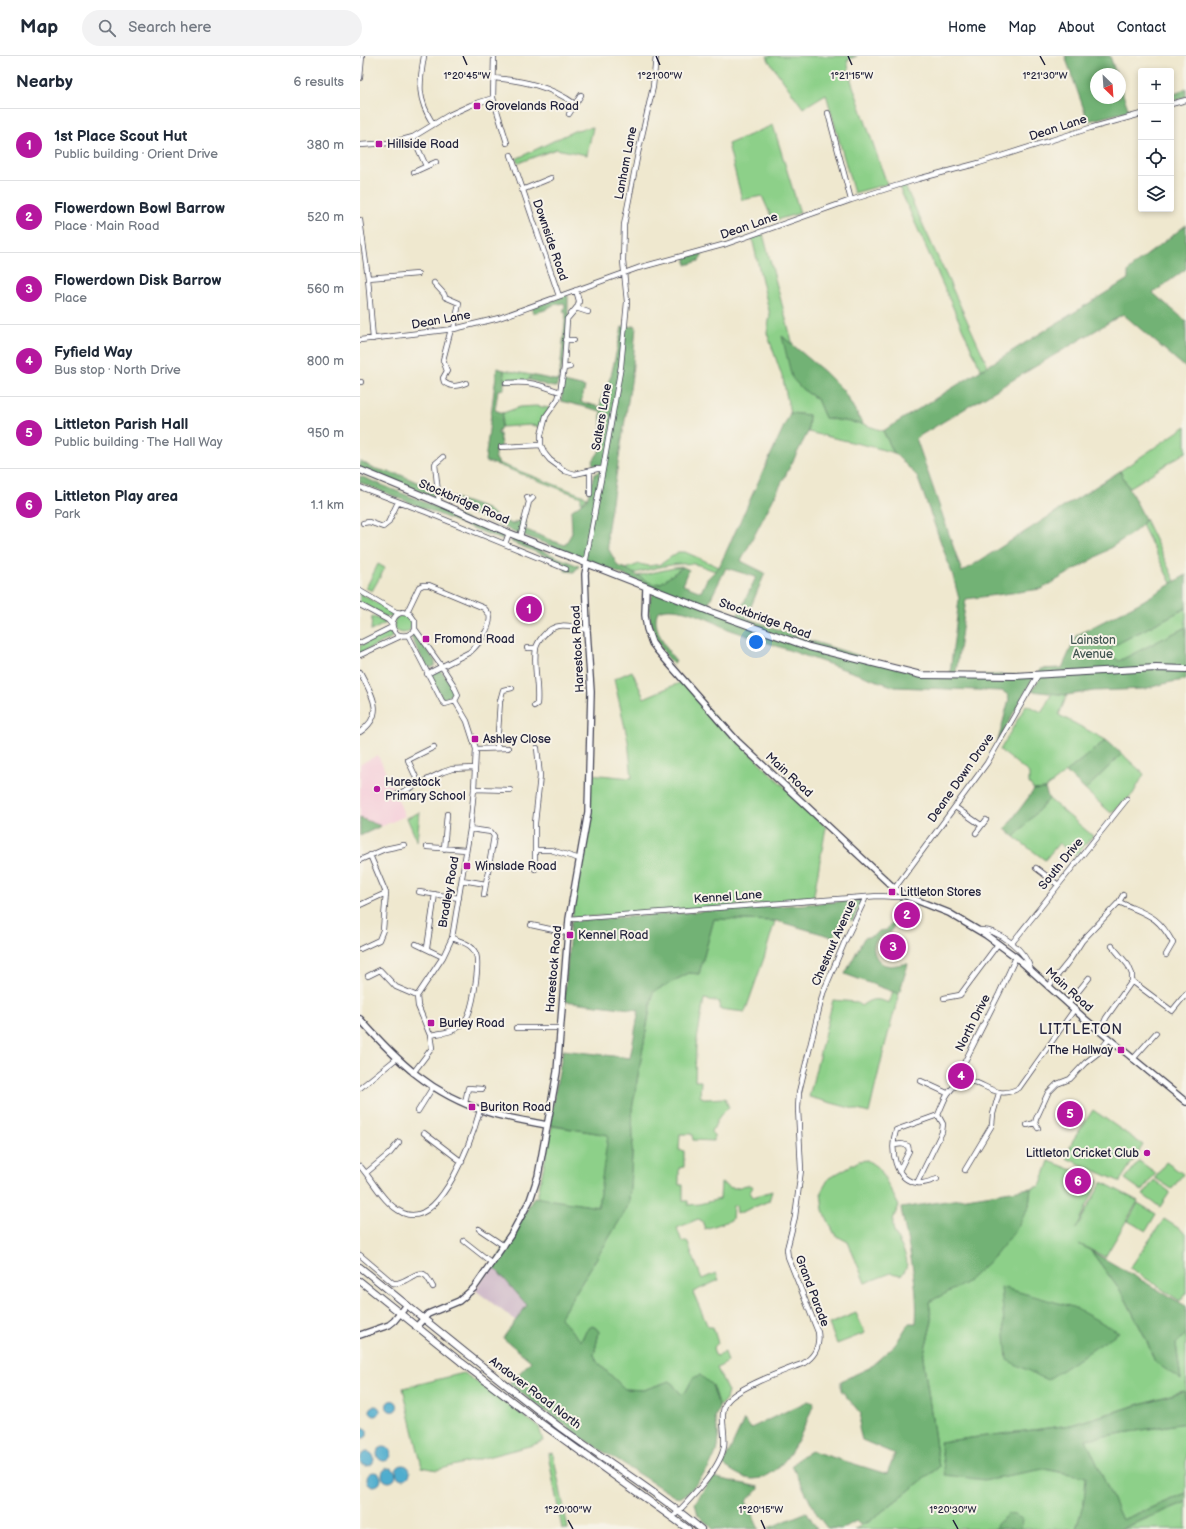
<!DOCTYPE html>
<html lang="en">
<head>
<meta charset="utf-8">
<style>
	:root { --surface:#fff; --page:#f2f2f3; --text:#1f2937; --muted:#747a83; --line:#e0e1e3; --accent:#b5179e }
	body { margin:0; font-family:"Balsamiq Sans",sans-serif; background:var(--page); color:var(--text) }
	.controls { position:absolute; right:12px; top:12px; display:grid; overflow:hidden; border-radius:4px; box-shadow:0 2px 6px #0003 }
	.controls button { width:36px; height:36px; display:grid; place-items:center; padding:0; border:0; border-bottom:1px solid var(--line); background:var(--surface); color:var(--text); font:20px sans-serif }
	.compass { position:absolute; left:730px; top:12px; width:36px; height:36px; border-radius:50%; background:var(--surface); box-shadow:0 2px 6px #0003; rotate:155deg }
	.you { position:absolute; left:396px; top:586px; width:14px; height:14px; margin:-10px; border:3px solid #fff; border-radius:50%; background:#1a73e8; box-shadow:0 0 0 6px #1a73e833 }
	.badge { display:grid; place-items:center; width:26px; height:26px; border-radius:50%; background:var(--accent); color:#fff; font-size:13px; font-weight:700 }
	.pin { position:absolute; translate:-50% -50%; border:2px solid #fff; box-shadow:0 1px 4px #0006 }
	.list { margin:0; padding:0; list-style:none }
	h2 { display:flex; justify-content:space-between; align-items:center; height:52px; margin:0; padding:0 16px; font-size:17px }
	h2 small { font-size:13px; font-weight:400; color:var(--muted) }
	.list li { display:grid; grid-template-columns:26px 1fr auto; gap:12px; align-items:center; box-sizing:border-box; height:72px; padding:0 16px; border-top:1px solid var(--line) }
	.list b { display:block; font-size:15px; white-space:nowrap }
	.list p { margin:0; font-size:13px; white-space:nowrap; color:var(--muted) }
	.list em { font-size:13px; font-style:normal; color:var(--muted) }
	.icon { flex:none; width:22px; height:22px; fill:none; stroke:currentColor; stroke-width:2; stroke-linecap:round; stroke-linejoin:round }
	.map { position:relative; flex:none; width:826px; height:1473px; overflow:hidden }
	header { display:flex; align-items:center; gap:24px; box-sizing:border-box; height:56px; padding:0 20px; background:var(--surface); border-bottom:1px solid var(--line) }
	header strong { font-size:19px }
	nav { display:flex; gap:22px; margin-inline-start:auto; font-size:14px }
	.search { width:280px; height:36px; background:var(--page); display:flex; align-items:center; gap:10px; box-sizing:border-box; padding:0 14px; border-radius:22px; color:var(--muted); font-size:15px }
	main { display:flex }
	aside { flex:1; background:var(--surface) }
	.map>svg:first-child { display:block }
</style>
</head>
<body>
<header>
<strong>Map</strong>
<div class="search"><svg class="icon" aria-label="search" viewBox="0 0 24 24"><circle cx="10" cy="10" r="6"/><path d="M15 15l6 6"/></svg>Search here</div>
<nav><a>Home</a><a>Map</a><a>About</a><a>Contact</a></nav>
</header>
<main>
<aside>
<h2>Nearby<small>6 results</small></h2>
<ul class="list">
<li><span class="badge">1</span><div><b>1st Place Scout Hut</b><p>Public building · Orient Drive</p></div><em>380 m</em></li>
<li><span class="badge">2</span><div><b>Flowerdown Bowl Barrow</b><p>Place · Main Road</p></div><em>520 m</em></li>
<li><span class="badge">3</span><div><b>Flowerdown Disk Barrow</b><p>Place</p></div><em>560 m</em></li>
<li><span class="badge">4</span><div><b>Fyfield Way</b><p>Bus stop · North Drive</p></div><em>800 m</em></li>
<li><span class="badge">5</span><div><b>Littleton Parish Hall</b><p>Public building · The Hall Way</p></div><em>950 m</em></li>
<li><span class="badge">6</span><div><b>Littleton Play area</b><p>Park</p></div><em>1.1 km</em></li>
</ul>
</aside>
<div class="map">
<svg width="826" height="1473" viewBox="0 0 826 1473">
	<rect width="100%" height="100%" fill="#f7f3e8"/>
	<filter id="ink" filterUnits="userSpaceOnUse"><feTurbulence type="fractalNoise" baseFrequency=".025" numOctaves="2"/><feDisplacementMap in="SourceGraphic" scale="8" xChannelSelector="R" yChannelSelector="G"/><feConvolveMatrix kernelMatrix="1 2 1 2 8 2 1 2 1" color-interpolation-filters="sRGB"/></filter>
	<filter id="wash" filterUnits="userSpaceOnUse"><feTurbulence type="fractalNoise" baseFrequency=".012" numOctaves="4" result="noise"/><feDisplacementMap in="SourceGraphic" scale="16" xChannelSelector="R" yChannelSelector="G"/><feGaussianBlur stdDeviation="0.9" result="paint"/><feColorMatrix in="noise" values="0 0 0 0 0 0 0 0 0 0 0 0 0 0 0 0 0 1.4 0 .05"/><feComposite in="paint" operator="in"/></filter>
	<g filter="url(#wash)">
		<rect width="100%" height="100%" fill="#efe8cf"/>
		<!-- built -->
		<path fill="#f5cfda" d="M18 699 45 760 0 780V708Z"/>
		<!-- industrial -->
		<path fill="#d1bdcb" d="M133 1210 167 1249 156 1265 115 1234Z"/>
		<!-- green -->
		<path fill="#8dd089" stroke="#587962" d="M407 0H497L487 4 491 24 527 128 494 137 466 38 443 52 409 5Z
			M413 69 440 157 413 165 402 140 382 144 368 88Z
			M233 71 227 99 196 93 158 107 156 103 216 74Z
			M545 130 628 310 621 314 539 131Z
			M403 178 433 289 423 281 442 333 457 343 465 362 503 368 523 375 534 397 513 391 448 376 449 359 430 357 423 323 407 277 410 259 392 182Z
			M144 314 171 319 169 324 144 326Z
			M176 350 190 352 181 364 180 371 171 369 141 371 143 357 160 351Z
			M826 370V396L769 432 760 415Z
			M138 407 227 441 221 447V441L138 409Z
			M785 463 815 525 811 527 782 469Z
			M318 496H325L359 511 355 515C348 513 341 509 334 508 316 506 290 513 273 518L266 513 279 508 289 510 301 508Z
			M18 508 25 512 12 535 6 532Z
			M323 511 301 527 292 528 277 520 314 512Z
			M0 537 32 556V560L26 561 0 546Z
			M826 552V571L759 605 752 600 751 591Z
			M34 568a9 9 0 1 1 18 0a9 9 0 1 1-18 0Z
			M12 560 26 567 11 575Z
			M31 575 33 578 31 582 0 597V590L27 576Z
			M272 615 284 642 324 625 365 673 466 771 453 844 212 862 220 803 228 756 229 718 272 722 268 685 254 623Z
			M692 637 707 639 699 659 746 684 685 733 674 734 669 727V717L640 694 666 649 682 656Z
			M762 698 784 718 773 738 751 757 725 734Z
			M689 743 733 780 715 800 699 787 685 804 654 781Z
			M60 756 57 785 47 762Z
			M354 863 415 865 404 902 385 956 359 953 360 946 344 943 336 990 335 1025H341L340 1040 346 1043 365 1042 369 1052C361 1057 357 1063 354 1072L352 1073 351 1076 354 1079V1085L333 1084 332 1078H320L319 1094 324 1095V1111L319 1112V1129H323V1145H328V1149L339 1148 360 1143 361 1127C365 1129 370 1132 374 1132 381 1132 387 1126 393 1131L390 1136 393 1141 412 1135 409 1145 377 1158 376 1149 373 1150 372 1163 369 1165 345 1173 342 1165 338 1163 317 1172 322 1186 327 1185 342 1223 356 1217 359 1224 333 1236 348 1271H353L358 1287 353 1292 355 1299 358 1300 365 1296 368 1306 357 1312 368 1336 366 1343 359 1351 352 1329 333 1322 325 1337 321 1338 310 1325 284 1334 265 1333 237 1306 234 1299 239 1276 236 1272 232 1270 226 1275 221 1285 200 1262 266 1154 269 1146 273 1084 272 1053 293 936 329 917 339 918Z
			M533 935 539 938 524 993 509 1057 449 1041 473 944 496 946 501 950C512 942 516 942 529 947Z
			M733 1054 783 1089 760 1125 761 1126 706 1102 713 1084Z
			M192 1070 249 1079 238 1151 177 1142Z
			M507 1104 520 1113 539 1150C536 1156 532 1163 533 1171 535 1186 557 1205 541 1219L531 1217 505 1227 488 1186 475 1179 463 1154 461 1136 469 1122 499 1105Z
			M689 1105 739 1124 716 1173 742 1126 778 1145 745 1201 719 1188 731 1195 764 1240 786 1283 795 1306 821 1323 816 1288 826 1278V1343L823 1335 711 1369 580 1386 684 1413 727 1421 724 1446 716 1473H495L510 1465 579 1411 563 1301 572 1265 569 1246 669 1150 671 1132 680 1130Z
			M779 1105 796 1117 782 1135 765 1123Z
			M806 1106 823 1118 812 1133 795 1122Z
			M794 1124 810 1136 800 1151 783 1139Z
			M778 1147 796 1158 786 1175 768 1165Z
			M804 1163 826 1177V1237L820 1245 770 1212Z
			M496 1257 505 1277 477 1288 469 1268Z
			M104 1317 179 1371 183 1385 173 1389 77 1414 62 1411 43 1332Z
			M826 1367V1437L762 1464 725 1383Z
			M193 1397 208 1473H202L188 1398Z
			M826 1446V1473H761L769 1470Z"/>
		<!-- forest -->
		<path fill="#72b275" stroke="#4a6a58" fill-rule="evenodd" d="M705 0H750L756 18H736V42H760V30L769 55 728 65Z
			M826 32V41L811 46V40Z
			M826 169V213L793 237 826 265V312L763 258 556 382 602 516 760 415 785 463 782 469 774 476 735 502 681 533 606 543 596 617H590L599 543 593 520 557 420 534 397 523 375 768 223V216L774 209Z
			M343 197 339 205 326 209V201Z
			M206 239 208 240V257L210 259C206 280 205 313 196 331 187 331 178 326 169 324L171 319 199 325 206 257 203 256 205 250 204 247 193 249 185 254 174 257 172 252Z
			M276 270 272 320 247 477 248 492 258 510 266 513 292 528 301 527 323 511 329 514 323 529 341 536 347 523 359 511 430 357 449 359 448 376 381 505 405 517 386 562 445 583 561 619H675L638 685 649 643 647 638 642 635 535 631 368 573C351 564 317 547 298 555 290 571 308 594 316 606L313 608C298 591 286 568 290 544 291 540 295 536 296 533L229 504 155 476 71 440 0 412V404L12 412 41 419 86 439 127 453 142 464 152 468 161 464 167 467 164 473 193 485 205 489 212 477 211 455 227 443 234 419 240 415 239 409H234L232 406 239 396 241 389V355L201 345 204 326 225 331 221 346 240 351 242 340 251 320 262 271ZM366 512 396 521 378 559 348 548Z
			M422 280 465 316 483 334 503 368 465 362 457 343 442 333 432 322Z
			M137 312 144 314V333L138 334 135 354 143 357 141 371 138 376V378H140L141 393 135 394V403L138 405V409L125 405Z
			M0 420 144 479 142 484 6 429 0 426Z
			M153 483 219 510 214 516 205 515 206 508 151 486Z
			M826 519V552L751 591 752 600 759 605 826 571V624L811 626 784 633 734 635 707 639 671 635 679 624 680 613 702 612 717 579 781 546Z
			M56 578 75 605V609L71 612H67L51 581Z
			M79 614C86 618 90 628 92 635 91 640 88 643 82 642L70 619Z
			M746 684 762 698 725 734 706 716Z
			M685 733 689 743 654 781 645 773 674 734Z
			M0 762 21 770 0 780Z
			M502 844 493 865 483 861 473 881 417 865 354 863 339 918 329 917 293 936 272 1053 273 1084 269 1146 266 1154 200 1262 221 1285 226 1275 232 1270 236 1272 239 1276 234 1299 237 1306 265 1333 283 1334 310 1325 321 1338 325 1337 333 1322 340 1319 352 1329 359 1351 355 1362 359 1382 358 1392 349 1412 329 1436 320 1442 315 1441 225 1384 149 1328 171 1305 143 1282 167 1249 133 1210 153 1178 174 1141 238 1151 248 1079 189 1069 203 994 270 1002 279 954 204 945 211 865Z
			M535 866 531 876C527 878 520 880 517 884 509 892 517 907 526 909 534 911 541 907 548 908L539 938 485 918 504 882 515 879 519 875 527 874 531 868Z
			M671 1132 669 1150 656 1174 634 1201 606 1227 569 1246 572 1265 563 1301 579 1411 510 1465 500 1469 496 1465 482 1473 467 1472 458 1460 432 1410 441 1400 452 1395 527 1418 535 1398 502 1384 499 1372 501 1358 481 1334V1325L509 1312 535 1289 549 1267H556C559 1229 548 1190 541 1152Z
			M731 1195 826 1250V1278L816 1288 821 1324 795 1306 786 1283 764 1240Z
			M641 1231 713 1251 759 1276 687 1324 647 1304Z
			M824 1335 826 1343V1367L726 1383 762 1464 826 1437V1446L761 1473H716L724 1446 726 1421 684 1413 624 1424 585 1419 580 1386 711 1369Z
			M448 1345 454 1347C445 1371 425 1423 393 1423 383 1423 371 1414 363 1409L384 1364 391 1372Z
			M352 1421 399 1431V1433L386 1445 399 1473H353L338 1459 335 1447Z
			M447 1456 457 1473H406Z
			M648 1458 656 1459 663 1464 661 1473H635L638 1467Z"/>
		<!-- water -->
		<path fill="#50adce" stroke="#396884" d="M26.5 1350a5.5 5.5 0 1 1 11 0a5.5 5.5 0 1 1-11 0Z
			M10 1355a5 5 0 1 1 10 0a5 5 0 1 1-10 0Z
			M0 1371 5 1372 7 1375V1380L4 1382H0Z
			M17 1398a7 7 0 1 1 14 0a7 7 0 1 1-14 0Z
			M0 1403a7 7 0 1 1 14 0a7 7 0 1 1-14 0Z
			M36 1416a7 7 0 1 1 14 0a7 7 0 1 1-14 0Z
			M22 1419a7 7 0 1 1 14 0a7 7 0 1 1-14 0Z
			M7 1423a7 7 0 1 1 14 0a7 7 0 1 1-14 0Z"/>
	</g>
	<g filter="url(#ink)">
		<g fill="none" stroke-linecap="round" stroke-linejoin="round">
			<!-- minor casing -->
			<g stroke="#414051" stroke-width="6">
				<path id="minor" d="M64 0C59 29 57 42 73 68
					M134 0 133 42 147 87
					M0 22 2 0
					M134 22C164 25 190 30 215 48
					M811 48 826 44
					M468 57 491 144
					M209 58 221 39
					M53 81 66 110
					M0 89 30 87 53 81 89 59 111 49 133 42
					M151 99 199 240
					M54 116 76 106
					M162 134 191 122
					M0 164 8 222 13 283
					M8 222 58 218
					M74 227 84 238 85 241 99 247 94 273
					M216 234 219 245 218 250 207 263 204 312 200 336 198 343 186 360 181 379V389L185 398 190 404 205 415 215 418 237 413H243
					M216 252 228 256
					M91 273 83 304 87 315 83 322 84 326C91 332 98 330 106 327
					M0 284 94 273 139 262 278 212 366 188 491 144 558 123 619 107 730 72 781 58
					M205 284H214
					M204 312 210 311
					M0 326H1
					M146 327C169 325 178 328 200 336
					M141 391 181 389
					M0 431 66 456 206 513
					M230 438V415
					M167 441 169 446 173 442
					M79 446 75 408 83 401
					M3 467 9 466 23 471 28 467 38 446
					M160 481 169 446
					M145 488 149 477
					M224 506 226 503 243 413 261 310 267 246 263 205 264 169 278 97 293 31 296 0
					M0 535 36 556 50 558 55 565V573C50 580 44 581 37 578 29 570 32 559 43 556
					M0 549 28 564 32 569
					M47 556 59 531 63 529H69L124 552 129 558C133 569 119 588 110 596L67 618
					M48 579 82 645 85 648 95 645 98 639 93 628 82 611 55 573
					M0 587 32 571
					M167 592H176
					M0 599 41 580
					M0 616C12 639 26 658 0 676
					M174 650 177 648C179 630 173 611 176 592 177 588 179 585 182 581 194 565 209 569 227 574
					M137 692 140 645 143 634 152 632
					M116 693 148 692
					M59 728 48 704 74 691
					M114 733 150 734
					M38 738 83 716 92 713 115 712
					M595 751 621 769
					M110 773 131 776 134 780 124 839
					M616 777 626 764
					M67 791 106 794
					M84 793 87 758
					M175 794H191L220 803
					M0 804 25 793 44 789
					M676 812 697 828
					M175 813V767L180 720 177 692
					M102 824 126 828
					M59 836 99 842
					M529 840 627 707 678 619
					M759 846C787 859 797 858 813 887L806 899
					M0 849 26 837
					M209 863 518 840 539 841 546 840
					M171 869 208 877
					M619 874C640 873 666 895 671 914
					M652 887 767 743
					M56 888 83 901
					M752 890 768 909 772 918V925
					M67 892 75 838
					M0 893 19 884 23 874 26 837 10 799
					M8 920 20 914 36 931 57 940
					M688 931 709 905 722 885 759 846 763 839
					M584 942 600 939 638 888
					M708 948 729 922
					M156 972H200
					M740 976 746 962 772 925 812 955 826 938
					M70 979C80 977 92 977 100 970 104 967 107 962 109 957 113 947 121 905 115 896 111 888 100 885 92 882
					M773 1003 796 977
					M53 1017 72 992 70 979 58 950 57 940 83 901 92 882 110 773 114 733 116 693 107 665 95 645
					M561 1025 587 1037
					M599 1027C621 1018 632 1047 659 1032L714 954
					M0 1032 36 1003
					M105 1047 108 1032 122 1033
					M58 1055 73 1031
					M578 1059C584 1046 586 1035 599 1027L597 1021 639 938 656 901
					M667 1069 675 1067
					M678 1072 675 1067 676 1063 688 1037 697 1028 710 1023 725 1007 738 997 749 983
					M64 1077 102 1106
					M534 1089 542 1088 548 1090 549 1095 539 1115
					M0 1110C14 1126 23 1147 43 1157 81 1174 113 1079 120 1054
					M605 1114 632 1069 633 1058 639 1037
					M6 1117 30 1097 39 1086
					M577 1123C571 1125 564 1128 558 1127 534 1125 530 1093 536 1074L578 1059
					M557 1127 582 1076 583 1068 578 1059
					M119 1173 144 1190
					M104 1185 132 1207
					M0 1199 33 1227C44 1230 58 1211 66 1220 69 1223 71 1228 73 1231
					M313 1461C329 1444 361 1413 364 1390 366 1376 359 1359 366 1347 374 1332 427 1314 444 1307 455 1300 460 1289 458 1276L428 1201 427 1193 435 1161 441 1114 438 1052 439 1036 463 937 485 885 506 841"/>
			</g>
			<!-- tertiary casing -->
			<g stroke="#414051" stroke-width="8">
				<path id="tertiary" d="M286 531 285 559 287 573 292 587 298 595 377 685 534 832 546 840 589 857 626 879 656 901 725 963 826 1046
					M0 963C38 1006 71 1038 127 1056 146 1062 167 1065 187 1069
					M56 1271 68 1258 99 1245 114 1232 152 1177 170 1144 178 1120 197 1016 209 863 228 756 231 636 227 574 225 518 227 508
					M0 1279 29 1269 34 1265 47 1249"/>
			</g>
			<!-- secondary casing -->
			<g stroke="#414051" stroke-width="8">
				<path id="secondary" d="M0 414 68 442 149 477 351 556 449 591 561 619 654 620 796 612 826 613
					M0 1211C67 1265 133 1320 201 1372 248 1406 297 1436 341 1473
					M0 1225 101 1306 178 1365 328 1473"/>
			</g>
			<!-- minor -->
			<use href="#minor" stroke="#fff" stroke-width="4.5"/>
			<!-- tertiary -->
			<use href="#tertiary" stroke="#fff" stroke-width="5.5"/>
			<!-- secondary -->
			<use href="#secondary" stroke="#fff" stroke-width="6"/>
		</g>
	</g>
	<!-- ticks -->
	<path fill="none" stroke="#22223b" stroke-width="1.5" d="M103 0 107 9M296 0 300 9M488 0 492 9M680 0 685 9M208 1464 213 1473M401 1464 405 1473M593 1464 598 1473"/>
	<!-- markers -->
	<g fill="#b5179e" stroke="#f7f3e8" stroke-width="1.5">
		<rect x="113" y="46" width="8" height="8" rx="2"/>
		<rect x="15" y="84" width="8" height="8" rx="2"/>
		<rect x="62" y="579" width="8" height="8" rx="2"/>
		<rect x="111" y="679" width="8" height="8" rx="2"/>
		<circle cx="17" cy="733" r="4"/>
		<rect x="103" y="806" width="8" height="8" rx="2"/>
		<rect x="528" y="832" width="8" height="8" rx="2"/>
		<rect x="206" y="875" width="8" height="8" rx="2"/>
		<rect x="67" y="963" width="8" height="8" rx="2"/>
		<rect x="757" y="990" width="8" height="8" rx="2"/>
		<rect x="108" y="1047" width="8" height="8" rx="2"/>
		<circle cx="787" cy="1097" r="4"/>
	</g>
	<g text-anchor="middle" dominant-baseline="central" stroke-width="4" stroke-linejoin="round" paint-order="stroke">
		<!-- poi labels -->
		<g font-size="12" fill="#22223b" stroke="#f7f3e8" text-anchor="start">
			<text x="125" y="50">Grovelands Road</text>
			<text x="27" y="88">Hillside Road</text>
			<text x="74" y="583">Fromond Road</text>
			<text x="123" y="683">Ashley Close</text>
			<text x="25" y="726">Harestock<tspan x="25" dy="14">Primary School</tspan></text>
			<text x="115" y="810">Winslade Road</text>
			<text x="540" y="836">Littleton Stores</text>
			<text x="218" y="879">Kennel Road</text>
			<text x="79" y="967">Burley Road</text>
			<text x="753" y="994" text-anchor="end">The Hallway</text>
			<text x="120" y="1051">Buriton Road</text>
			<text x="779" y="1097" text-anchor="end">Littleton Cricket Club</text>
		</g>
		<!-- street labels -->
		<g font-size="12" fill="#22223b" stroke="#f7f3e8">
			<text transform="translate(698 72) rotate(-18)">Dean Lane</text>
			<text transform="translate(266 107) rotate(-79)">Lanham Lane</text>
			<text transform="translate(389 170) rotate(-19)">Dean Lane</text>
			<text transform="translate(190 184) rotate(71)">Downside Road</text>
			<text transform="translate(81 264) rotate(-10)">Dean Lane</text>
			<text transform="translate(242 361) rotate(-80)">Salters Lane</text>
			<text transform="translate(104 446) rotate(23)">Stockbridge Road</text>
			<text transform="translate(405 563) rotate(20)">Stockbridge Road</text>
			<text transform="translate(218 593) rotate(-93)">Harestock Road</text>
			<text transform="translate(429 719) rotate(43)">Main Road</text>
			<text transform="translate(601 722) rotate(-55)">Deane Down Drove</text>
			<text transform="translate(701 808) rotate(-51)">South Drive</text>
			<text transform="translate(89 836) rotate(-80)">Bradley Road</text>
			<text transform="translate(368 841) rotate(-4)">Kennel Lane</text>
			<text transform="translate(474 887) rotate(-66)">Chestnut Avenue</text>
			<text transform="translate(194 913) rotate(-85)">Harestock Road</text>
			<text transform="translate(709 934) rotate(42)">Main Road</text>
			<text transform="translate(613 967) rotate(-63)">North Drive</text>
			<text transform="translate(452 1235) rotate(69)">Grand Parade</text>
			<text transform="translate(175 1337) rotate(37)">Andover Road North</text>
		</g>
		<!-- park labels -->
		<g font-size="12" fill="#425652" stroke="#f7f3e8">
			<text x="733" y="584">Lainston<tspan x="733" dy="14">Avenue</tspan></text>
		</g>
		<!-- quarter labels -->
		<g font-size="14" letter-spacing="1" fill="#22223b" stroke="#f7f3e8">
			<text x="721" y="973">LITTLETON</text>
		</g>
	</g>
	<g font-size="10" text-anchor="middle" fill="#22223b" stroke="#f7f3e8" stroke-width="4" stroke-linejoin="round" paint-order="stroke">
		<text x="107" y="23">1°20'45"W</text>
		<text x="300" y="23">1°21'00"W</text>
		<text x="492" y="23">1°21'15"W</text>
		<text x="685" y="23">1°21'30"W</text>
		<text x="208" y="1457">1°20'00"W</text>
		<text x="401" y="1457">1°20'15"W</text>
		<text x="593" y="1457">1°20'30"W</text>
	</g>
</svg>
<div class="controls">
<button>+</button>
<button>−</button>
<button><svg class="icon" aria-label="locate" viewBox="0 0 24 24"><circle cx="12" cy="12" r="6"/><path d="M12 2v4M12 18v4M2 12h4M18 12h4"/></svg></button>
<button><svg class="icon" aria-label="layers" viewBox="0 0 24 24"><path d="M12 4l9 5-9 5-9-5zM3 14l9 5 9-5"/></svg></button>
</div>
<svg class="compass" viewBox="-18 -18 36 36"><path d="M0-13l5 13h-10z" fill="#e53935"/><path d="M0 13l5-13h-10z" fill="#747a83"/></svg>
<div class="you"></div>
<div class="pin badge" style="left:169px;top:553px">1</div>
<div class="pin badge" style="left:547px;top:859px">2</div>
<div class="pin badge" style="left:533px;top:891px">3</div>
<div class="pin badge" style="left:601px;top:1020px">4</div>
<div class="pin badge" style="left:710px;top:1058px">5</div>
<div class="pin badge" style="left:718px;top:1125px">6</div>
</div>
</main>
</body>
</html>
